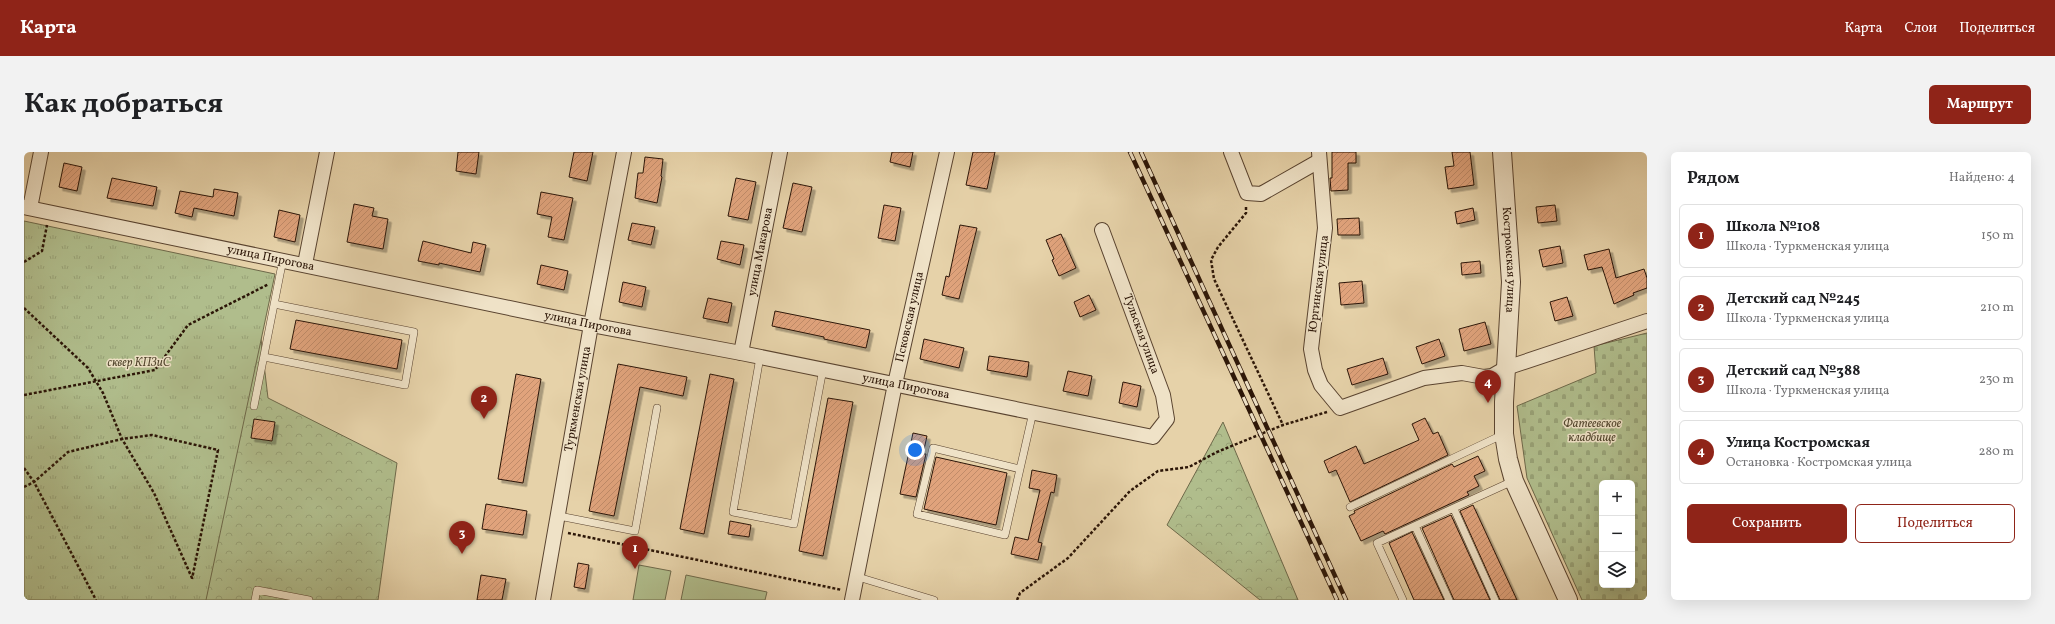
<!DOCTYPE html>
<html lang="ru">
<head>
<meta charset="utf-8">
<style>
	:root { --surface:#fff; --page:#f2f2f2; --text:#202124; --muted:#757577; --line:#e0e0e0; --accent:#8f2418 }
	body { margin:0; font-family:Vollkorn,serif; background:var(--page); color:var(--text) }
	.controls { position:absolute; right:12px; bottom:12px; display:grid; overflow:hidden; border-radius:6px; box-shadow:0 4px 16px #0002 }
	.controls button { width:36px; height:36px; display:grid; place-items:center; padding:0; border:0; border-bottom:1px solid var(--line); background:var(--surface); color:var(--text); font:20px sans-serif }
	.you { position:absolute; left:891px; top:298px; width:14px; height:14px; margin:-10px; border:3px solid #fff; border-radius:50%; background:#1a73e8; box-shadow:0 0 0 6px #1a73e833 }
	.badge { display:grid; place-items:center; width:26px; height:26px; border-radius:50%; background:var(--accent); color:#fff; font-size:13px; font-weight:700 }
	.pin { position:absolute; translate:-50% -33px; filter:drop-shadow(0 1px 2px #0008) }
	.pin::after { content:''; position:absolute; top:21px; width:14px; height:12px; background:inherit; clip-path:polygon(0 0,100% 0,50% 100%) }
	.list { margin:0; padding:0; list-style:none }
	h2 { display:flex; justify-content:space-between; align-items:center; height:52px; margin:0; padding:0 16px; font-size:17px }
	h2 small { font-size:13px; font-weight:400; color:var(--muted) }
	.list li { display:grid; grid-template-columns:26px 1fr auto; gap:12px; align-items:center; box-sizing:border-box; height:64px; margin:0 8px 8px; padding:0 8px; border:1px solid var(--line); border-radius:6px }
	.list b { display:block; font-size:15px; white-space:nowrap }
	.list p { margin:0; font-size:13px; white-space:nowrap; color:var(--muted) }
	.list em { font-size:13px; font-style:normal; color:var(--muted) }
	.actions { display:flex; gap:8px; padding:12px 16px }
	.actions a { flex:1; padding:9px 0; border:1px solid var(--accent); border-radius:6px; text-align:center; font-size:14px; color:var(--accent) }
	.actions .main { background:var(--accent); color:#fff }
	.icon { flex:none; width:22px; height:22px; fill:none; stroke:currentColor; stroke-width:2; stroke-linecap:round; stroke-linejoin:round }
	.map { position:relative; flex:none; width:1623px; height:448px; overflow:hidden; border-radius:6px }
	header { display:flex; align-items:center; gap:24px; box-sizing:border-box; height:56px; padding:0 20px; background:var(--accent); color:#fff }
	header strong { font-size:19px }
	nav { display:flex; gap:22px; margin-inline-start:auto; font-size:14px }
	.intro { display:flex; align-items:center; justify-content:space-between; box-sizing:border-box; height:96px; padding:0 24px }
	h1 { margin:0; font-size:28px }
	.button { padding:10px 18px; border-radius:6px; background:var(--accent); color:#fff; font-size:14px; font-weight:700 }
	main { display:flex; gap:24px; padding:0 24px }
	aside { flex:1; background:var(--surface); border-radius:6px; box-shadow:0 4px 16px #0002 }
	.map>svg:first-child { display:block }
</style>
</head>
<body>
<header>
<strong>Карта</strong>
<nav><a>Карта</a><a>Слои</a><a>Поделиться</a></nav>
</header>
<div class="intro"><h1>Как добраться</h1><a class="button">Маршрут</a></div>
<main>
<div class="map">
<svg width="1623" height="448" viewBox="0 0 1623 448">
	<defs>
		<pattern id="forest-crowns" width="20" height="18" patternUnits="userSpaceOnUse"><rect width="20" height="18" fill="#b0bd8c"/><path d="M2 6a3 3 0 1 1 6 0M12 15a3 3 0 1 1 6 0" fill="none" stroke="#98a277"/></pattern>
		<pattern id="cemetery-stones" width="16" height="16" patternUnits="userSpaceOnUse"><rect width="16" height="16" fill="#b0bd8c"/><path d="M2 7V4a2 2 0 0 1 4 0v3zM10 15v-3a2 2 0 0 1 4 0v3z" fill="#98a277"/></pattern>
		<pattern id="park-tufts" width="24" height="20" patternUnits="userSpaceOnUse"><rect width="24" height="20" fill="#b0bd8c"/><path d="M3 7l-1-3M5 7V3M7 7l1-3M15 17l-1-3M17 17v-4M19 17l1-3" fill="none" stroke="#98a277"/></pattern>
		<pattern id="building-hatch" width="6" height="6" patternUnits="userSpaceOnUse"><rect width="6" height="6" fill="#e0a37b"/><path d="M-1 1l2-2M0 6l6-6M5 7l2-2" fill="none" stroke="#c08b69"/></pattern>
		<filter id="shadow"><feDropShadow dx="3.5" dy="3.5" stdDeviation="0" flood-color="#0004"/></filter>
	</defs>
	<rect width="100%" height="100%" fill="#e6d2a9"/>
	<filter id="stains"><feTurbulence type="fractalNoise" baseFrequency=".005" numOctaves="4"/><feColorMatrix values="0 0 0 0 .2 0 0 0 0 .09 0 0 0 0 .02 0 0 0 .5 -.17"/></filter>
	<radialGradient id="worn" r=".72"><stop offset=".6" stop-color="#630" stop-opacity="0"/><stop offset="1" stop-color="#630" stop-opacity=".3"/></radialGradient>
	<!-- forest -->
	<path fill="url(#forest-crowns)" stroke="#6e694a" d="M0 72 229 119 244 246 373 311 354 448H0Z
		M1199 270 1274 448H1236L1143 373Z"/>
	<!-- cemetery -->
	<path fill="url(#cemetery-stones)" stroke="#6e694a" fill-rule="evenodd" d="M1623 181V448H1558L1503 326 1493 254 1572 221 1570 194ZM1578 331H1608V433H1578Z"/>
	<!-- park -->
	<path fill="url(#park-tufts)" stroke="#6e694a" d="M0 69 251 122 182 448H0Z"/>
	<!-- pitch -->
	<path fill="#b0bd8c" stroke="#6e694a" d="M615 413 647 419 641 448H609Z
		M662 423 743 440 741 448H657Z"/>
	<!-- building -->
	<path fill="url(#building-hatch)" stroke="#2b1507" filter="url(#shadow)" d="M434 0H455L452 22 432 19Z
		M550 0H569L563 29 545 25Z
		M868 0H889L886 15 866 10Z
		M949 0H971L963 37 942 33Z
		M1308 0H1332V11H1324V38L1307 39 1306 26H1308Z
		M1428 0H1446L1450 33 1424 37 1421 15 1430 14Z
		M621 5 639 7 637 24 638 25 633 51 611 46 614 21H619Z
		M40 11 58 15 53 39 35 35Z
		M88 26 133 35 129 54 83 46Z
		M712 26 732 30 724 68 704 64Z
		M769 31 788 35 778 80 759 76Z
		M190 37 214 41 210 64 170 56 168 65 151 61 156 39 189 45Z
		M517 40 549 46 540 88 524 85 528 65 513 62Z
		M330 52 350 56 348 64 364 67 359 97 323 90Z
		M860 53 877 56 871 89 854 86Z
		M1531 53 1533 69 1514 71 1512 55Z
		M1449 56 1451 68 1433 72 1431 60Z
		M255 58 276 63 271 90 250 85Z
		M1335 66 1336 83H1314L1313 67Z
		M608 71 631 75 627 93 604 88Z
		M936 73 953 76 935 147 918 143 922 124 925 125Z
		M1037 82 1052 116 1035 124 1028 108 1030 107 1022 88Z
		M399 89 447 101 449 90 462 93 456 120 415 111V113L394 109Z
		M697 89 720 93 716 113 693 107Z
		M1536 94 1539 111 1519 115 1515 98Z
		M1585 97 1592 126 1620 117 1623 126V136L1609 141 1610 143 1590 152 1578 115 1564 118 1560 103Z
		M1456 109 1457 121 1438 123 1437 111Z
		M517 113 544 119 540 138 513 132Z
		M1338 129 1340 151 1317 153 1315 131Z
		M599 130 622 135 618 155 595 150Z
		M1065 143 1072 158 1056 165 1050 150Z
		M1543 145 1549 164 1531 169 1526 150Z
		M684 146 708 151 704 171 679 166Z
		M751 159 846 178 842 196 800 187V185L748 174Z
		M272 168 378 188 373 217 266 197Z
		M1461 170 1467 192 1440 199 1435 177Z
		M900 187 940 196 935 216 896 207Z
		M1415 187 1421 204 1398 212 1392 195Z
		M965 204 1005 210 1003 225 963 218Z
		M1359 206 1364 222 1328 233 1323 217Z
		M594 212 663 225 659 244 616 235 590 364 565 359Z
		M1044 219 1068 224 1064 244 1039 239Z
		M492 222 517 227 499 331 474 327Z
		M686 222 710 227 680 382 656 377Z
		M1099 230 1117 234 1113 255 1095 251Z
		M804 246 829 250 799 404 775 399Z
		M1401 266 1409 282 1414 280 1424 303 1326 350 1312 318 1305 321 1300 309 1332 294 1340 312 1395 288 1388 272Z
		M230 267 251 270 248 289 227 286Z
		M889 281 903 284 899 302H902L892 345 876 342Z
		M1454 304 1461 319 1450 324 1455 334 1443 340 1445 343 1361 382 1359 379 1337 389 1325 364 1331 361 1330 359 1428 312 1430 315Z
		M912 305 983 321 972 373 900 357Z
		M1008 318 1033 323 1030 341 1027 340 1014 390 1018 391 1014 408 987 402 991 385 1004 388 1016 338 1005 336Z
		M462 352 503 359 499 383 458 377Z
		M1449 353 1493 448H1476L1436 359Z
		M1427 363 1466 448H1430L1398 376Z
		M706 369 727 373 725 385 704 382Z
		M1388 380 1420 448H1390L1365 391Z
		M554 411 565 413 561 437 550 435Z
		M457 423 482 427 478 448H453Z"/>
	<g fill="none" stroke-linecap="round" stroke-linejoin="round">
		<!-- service casing -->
		<g stroke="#5a4430" stroke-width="8">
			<path id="service" d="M240 205 381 233 390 180 250 152
				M736 205 709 360 770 372 799 217
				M230 254 259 107
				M996 317 909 296 893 362 981 383 1009 260
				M1326 355 1480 282
				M1430 357 1471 448
				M535 364 611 379 633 256
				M1391 374 1425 448
				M834 425 910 448
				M231 448 233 438 285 448
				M1379 448 1353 391 1489 329"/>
		</g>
		<!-- minor casing -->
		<g stroke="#5a4430" stroke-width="16">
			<g id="minor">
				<path d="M1207 0 1223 41 1237 42 1295 9"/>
				<path d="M1295 0 1301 76 1287 197 1291 218 1297 233 1316 256 1400 226 1438 221 1460 225 1468 224 1482 216 1623 169"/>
				<path id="s1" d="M0 55 567 173 717 201 1129 285 1143 267 1139 243 1078 78"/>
				<path d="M6 56 17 0"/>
				<path d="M281 112 303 0"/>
				<path id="s2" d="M717 201 756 0"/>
				<path id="s3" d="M519 448 567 173 600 0"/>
				<path id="s4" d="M828 448 871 232 923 0"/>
			</g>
		</g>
		<!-- tertiary casing -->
		<g stroke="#5a4430" stroke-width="20">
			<g id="tertiary">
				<path id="s5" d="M1478 0 1487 130 1480 250V282L1484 307 1490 329 1544 448"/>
			</g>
		</g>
		<!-- path -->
		<path stroke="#2b1507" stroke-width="2.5" stroke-dasharray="3 2" stroke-linecap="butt" d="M1222 55V61L1194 95 1187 108 1190 127 1259 273
			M0 110 18 99 23 73
			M0 156 64 216 79 241 98 287 130 341 168 426
			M0 243 131 218 164 173 245 132
			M0 316 10 330 72 448
			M0 335 10 330 44 300 98 287 128 283 194 298 168 427
			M544 381 818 438
			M993 448 996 441 1044 406 1106 339 1134 319 1165 315 1193 300 1259 273 1303 260"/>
		<!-- service -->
		<use href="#service" stroke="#efe2c7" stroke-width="7"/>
		<!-- minor -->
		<use href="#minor" stroke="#efe2c7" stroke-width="14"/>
		<!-- tertiary -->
		<use href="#tertiary" stroke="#efe2c7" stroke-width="18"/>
		<!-- rail casing -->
		<g stroke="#2b1507" stroke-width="4.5">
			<path id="rail" d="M1106 0 1313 448
				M1117 0 1322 448"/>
		</g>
		<!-- rail -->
		<use href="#rail" stroke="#efe2c7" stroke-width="3" stroke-dasharray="9" stroke-linecap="butt"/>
	</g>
	<g text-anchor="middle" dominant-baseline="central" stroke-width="3" stroke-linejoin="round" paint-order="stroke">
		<!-- street labels -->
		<g font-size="12" fill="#2b1507" stroke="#efe2c7">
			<text stroke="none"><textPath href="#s2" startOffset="103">улица Макарова</textPath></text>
			<text stroke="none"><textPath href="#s1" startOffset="252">улица Пирогова</textPath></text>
			<text stroke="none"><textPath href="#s5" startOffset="108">Костромская улица</textPath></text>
			<text transform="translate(1295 132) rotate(-83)">Юргинская улица</text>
			<text stroke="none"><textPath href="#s4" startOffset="289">Псковская улица</textPath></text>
			<text stroke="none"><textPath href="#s1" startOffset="576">улица Пирогова</textPath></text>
			<text transform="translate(1117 182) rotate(70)">Тульская улица</text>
			<text stroke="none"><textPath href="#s1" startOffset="900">улица Пирогова</textPath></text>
			<text stroke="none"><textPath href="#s3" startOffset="204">Туркменская улица</textPath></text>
		</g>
		<!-- park labels -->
		<g font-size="12" font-style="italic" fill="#53472f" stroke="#efe2c7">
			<text x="115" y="211">сквер КПЗиС</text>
			<text x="1568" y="272">Фатеевское<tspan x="1568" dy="14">кладбище</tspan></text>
		</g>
	</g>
	<rect width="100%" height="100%" filter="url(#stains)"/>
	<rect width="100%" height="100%" fill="url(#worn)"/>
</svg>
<div class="controls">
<button>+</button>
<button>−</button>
<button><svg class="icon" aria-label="layers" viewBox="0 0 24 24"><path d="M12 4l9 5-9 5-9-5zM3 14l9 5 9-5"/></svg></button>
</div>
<div class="you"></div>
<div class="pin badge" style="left:611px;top:417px">1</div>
<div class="pin badge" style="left:460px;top:267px">2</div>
<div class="pin badge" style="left:438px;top:402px">3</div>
<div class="pin badge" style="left:1464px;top:251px">4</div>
</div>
<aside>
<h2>Рядом<small>Найдено: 4</small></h2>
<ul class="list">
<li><span class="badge">1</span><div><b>Школа №108</b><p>Школа · Туркменская улица</p></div><em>150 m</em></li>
<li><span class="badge">2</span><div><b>Детский сад №245</b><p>Школа · Туркменская улица</p></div><em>210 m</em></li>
<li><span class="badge">3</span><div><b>Детский сад №388</b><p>Школа · Туркменская улица</p></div><em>230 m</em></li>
<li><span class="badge">4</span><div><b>Улица Костромская</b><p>Остановка · Костромская улица</p></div><em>280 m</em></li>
</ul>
<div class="actions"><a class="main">Сохранить</a><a>Поделиться</a></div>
</aside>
</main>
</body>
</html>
